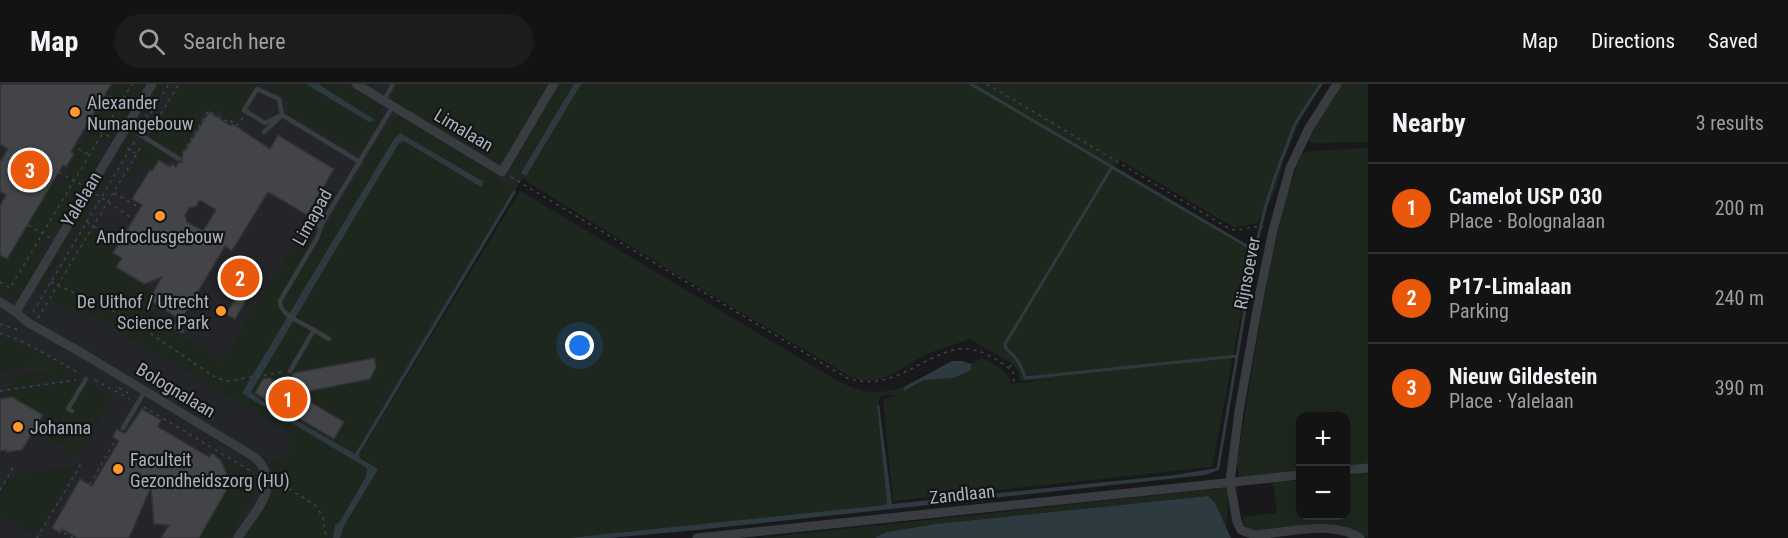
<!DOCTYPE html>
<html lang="en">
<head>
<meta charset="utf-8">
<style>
	:root { --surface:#131314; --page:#1c1c1d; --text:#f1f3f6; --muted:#9d9ea0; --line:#323234; --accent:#ea580c }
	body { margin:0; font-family:"Roboto Condensed",sans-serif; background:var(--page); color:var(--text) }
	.controls { position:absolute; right:18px; bottom:18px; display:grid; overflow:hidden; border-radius:12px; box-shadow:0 3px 15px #0003 }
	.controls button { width:54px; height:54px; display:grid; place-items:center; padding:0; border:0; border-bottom:2px solid var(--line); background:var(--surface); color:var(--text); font:30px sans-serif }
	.you { position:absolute; left:580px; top:262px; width:21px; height:21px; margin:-15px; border:4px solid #fff; border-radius:50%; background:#1a73e8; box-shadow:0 0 0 9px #1a73e833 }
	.badge { display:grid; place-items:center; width:39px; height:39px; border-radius:50%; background:var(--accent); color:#fff; font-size:20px; font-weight:700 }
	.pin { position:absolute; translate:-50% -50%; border:3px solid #fff; box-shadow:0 2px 6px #0006 }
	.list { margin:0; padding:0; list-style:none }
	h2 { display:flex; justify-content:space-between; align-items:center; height:78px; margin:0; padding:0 24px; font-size:26px }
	h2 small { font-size:20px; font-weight:400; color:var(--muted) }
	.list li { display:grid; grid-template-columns:39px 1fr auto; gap:18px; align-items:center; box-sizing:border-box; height:90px; padding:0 24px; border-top:2px solid var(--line) }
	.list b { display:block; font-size:22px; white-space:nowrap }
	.list p { margin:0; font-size:20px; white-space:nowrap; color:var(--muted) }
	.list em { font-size:20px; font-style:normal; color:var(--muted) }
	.icon { flex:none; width:33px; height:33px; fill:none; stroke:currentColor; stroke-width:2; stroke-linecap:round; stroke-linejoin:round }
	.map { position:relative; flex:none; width:1368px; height:454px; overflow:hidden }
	header { display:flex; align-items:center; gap:36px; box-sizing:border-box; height:84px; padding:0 30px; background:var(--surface); border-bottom:2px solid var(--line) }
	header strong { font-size:28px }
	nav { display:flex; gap:33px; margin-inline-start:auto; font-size:21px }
	.search { width:420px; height:54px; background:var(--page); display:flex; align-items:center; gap:15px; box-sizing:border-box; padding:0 21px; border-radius:33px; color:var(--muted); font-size:22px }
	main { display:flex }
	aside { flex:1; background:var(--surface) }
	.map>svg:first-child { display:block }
</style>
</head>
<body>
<header>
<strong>Map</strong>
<div class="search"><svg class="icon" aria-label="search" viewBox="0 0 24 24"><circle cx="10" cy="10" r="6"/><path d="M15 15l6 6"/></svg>Search here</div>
<nav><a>Map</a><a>Directions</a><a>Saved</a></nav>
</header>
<main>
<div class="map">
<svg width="1368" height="454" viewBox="0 0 1368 454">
	<rect width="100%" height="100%" fill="#19191b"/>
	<!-- built -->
	<path fill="#242528" d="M0 0H580L304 454H0Z"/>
	<!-- green -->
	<path fill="#1e271e" d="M111 0H147L112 58 107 56 97 73 99 80 63 141 57 142 38 173 40 180 21 212C13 218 8 215 0 210V171L7 175 52 101 59 104 70 86 66 84 108 16V6Z
		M159 0H166L100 109 96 106C103 94 111 86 118 74L117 70Z
		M181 0H258L234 37 230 35 228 37 226 35 227 33 217 26 215 29 207 24 180 71 149 53Z
		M261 0H346L377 19 381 22 382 31 361 66 357 68 351 67 287 29V16Z
		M397 0H548L502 77 495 78 392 17 391 11Z
		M558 0H1323L1302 32 1284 75 1274 110 1257 139 1235 144 1120 76 1115 84 1253 168 1212 383 893 417 883 316 897 311 881 312 877 321 887 417 885 421 568 454H340L344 442 378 385 358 372 520 107 833 294C860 309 874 312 904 303L905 307 924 296 953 294 970 287 972 280 982 274C995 281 1007 285 1011 300L1062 295 1020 297 1019 289 1013 280 970 255 926 270 895 289 877 296H860L849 292 666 184 510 87 509 83Z
		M1340 0H1368V58L1310 59 1308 53Z
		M400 32 497 90 498 95 515 104 408 278 352 375 367 384 368 387 339 439 336 441 333 454H243L269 413 274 395 265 379 253 368C260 370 265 375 272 376 291 381 292 357 285 345L79 224 78 232 45 212 87 141 118 159 111 171 121 176 115 185 153 208 144 223 161 234 162 241 223 277 293 161 327 142 391 36Z
		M146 58 166 70 163 76 158 73 151 84 143 80 128 104 127 91Z
		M1368 64V380L1346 382V332H1300V387L1239 394 1237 379C1246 325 1254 270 1264 216 1273 166 1283 116 1302 69L1312 67Z
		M93 111 97 113 39 210 35 208Z
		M0 252 43 270 83 293 10 303 9 293 49 286 51 284 42 281 0 288Z
		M88 296 114 313 85 361 79 363 76 369 68 370 64 368 66 363 43 350 40 354 32 350 43 331 3 308Z
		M214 367 258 393 261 399 230 454H199C215 427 245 395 212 370Z
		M78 382 36 452 0 432V409L10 392Z
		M1368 389V454C1356 447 1342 440 1328 440 1310 440 1262 454 1248 445 1244 442 1243 437 1242 433L1277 429 1273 399 1300 396V432H1346V391Z
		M1224 404 1229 408 1226 444 1215 419 1208 412 936 440 887 448 874 454H759Z"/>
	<!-- water -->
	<path fill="#2d3b41" d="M306 0H318L375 36 369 38Z
		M574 0H581L526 92 521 89Z
		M400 49 484 98 481 103 404 57 399 59 251 308 261 316 355 370 513 107 514 106 516 108 359 370 360 374 378 385 344 442 340 454H333L335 441 339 439 366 392 367 384 243 310V307L394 55Z
		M952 277H962L972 280 970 287 953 294 924 296 904 307V303Z
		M879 320 892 420 1174 391 1218 384V386L1205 391 697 446 609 454H568L885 421 887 417 877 321Z
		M1208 412 1215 419 1231 454H874L887 448 936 440Z"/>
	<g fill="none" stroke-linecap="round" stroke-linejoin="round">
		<!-- stream -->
		<path stroke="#2d3b41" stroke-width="3" d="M971 0 1255 167
			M1112 83 1005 260 1006 265C1016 272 1022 282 1025 294L1237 272
			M1218 384 1256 161 1266 121 1275 93 1295 40 1321 0"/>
	</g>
	<!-- building -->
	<path fill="#434448" stroke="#323337" stroke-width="1.5" fill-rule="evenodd" d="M0 0H111L73 64 71 68 74 70 66 83 63 81 7 175 0 171V122L6 111 0 107V78L8 65 0 60Z
		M209 28 231 42 233 40 270 65 278 51 334 85 307 131 268 108 232 167 225 162 181 236 149 216 162 193 144 200 116 183 122 174 113 169 142 121 132 115 150 86 152 87 159 76 170 83 172 80 176 83 178 79 182 78V72ZM200 116 216 126 203 147 187 138 185 131 189 124 196 122Z
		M241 205 250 210 235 235 226 230Z
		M374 274 376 283 370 295 309 307 312 319 344 338 334 355 255 309 263 295 270 294 296 309 292 291 294 289Z
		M12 313 43 331 22 366 6 368V366L0 367V315Z
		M142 325 161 336 158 343 209 373 212 369 221 377 225 386 228 395 226 407 199 454H161L169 441 154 440 151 403 129 454H77L62 445 60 449 52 444 80 395 92 402 119 357 113 353 117 345 123 349 126 348Z"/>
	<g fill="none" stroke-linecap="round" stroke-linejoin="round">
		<!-- path -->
		<path stroke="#3f4348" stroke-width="1.5" stroke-dasharray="3 4.5" stroke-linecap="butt" d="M987 0 1230 145C1241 149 1252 140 1263 143
			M102 11H108L127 23
			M145 31 156 37
			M87 40 110 53
			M143 42 169 0
			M149 49 179 0
			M72 61 89 71
			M127 64 135 69
			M183 69 208 27 230 39 231 37 238 41 243 33
			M184 78 216 97
			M59 88 82 101
			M511 93 847 294C890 308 915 277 953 266 973 260 999 275 1013 288L1014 300
			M114 109 140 124
			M96 110 133 135
			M87 138 119 158
			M28 141 50 154
			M0 198 10 204 132 0
			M51 198 128 234 216 294 228 297 283 288
			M33 228 135 57
			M38 234 142 61
			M0 240 22 247
			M0 249 24 258 79 289
			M1009 283 1015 280
			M95 296 130 315
			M119 304 128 309
			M0 307 76 296
			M144 323 254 389
			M0 395V394
			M276 397 315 421 323 433 326 454
			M0 406 14 382
			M37 454 80 382 78 376
			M73 454 62 448 119 350"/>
		<!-- lane -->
		<path stroke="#393c41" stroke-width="4.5" d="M257 5 279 15 282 31 265 39 244 26Z
			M384 16 393 0
			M264 48 282 31 360 78
			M139 50 179 75
			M303 149 323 138
			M168 238 182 247
			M314 246 329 255
			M290 287 314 246C303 239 279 231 280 217L317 154 323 138 393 22
			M72 327 68 325 86 295
			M123 344 145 307"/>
		<!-- street -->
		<path stroke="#393c41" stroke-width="9" d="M356 0 502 88 554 0
			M1337 0 1309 44 1290 84 1273 146 1260 209 1239 327 1230 398 1237 438 1241 446 1254 451C1288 449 1330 435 1360 454
			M0 218 16 228 27 238 82 269 256 374C284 403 254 427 238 454
			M16 228 152 0
			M1346 386 1368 384
			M697 454 1300 391"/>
	</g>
	<!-- markers -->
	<g fill="#ff972d" stroke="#141416" stroke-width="2">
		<circle cx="75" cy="28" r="6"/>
		<circle cx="160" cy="132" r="6"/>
		<circle cx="221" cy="227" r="6"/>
		<circle cx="18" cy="343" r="6"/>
		<circle cx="118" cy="385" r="6"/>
	</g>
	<g text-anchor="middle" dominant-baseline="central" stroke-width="4.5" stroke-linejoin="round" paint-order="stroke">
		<!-- poi labels -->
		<g font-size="18" fill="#aab2bc" stroke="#141416" text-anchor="start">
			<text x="87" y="18">Alexander<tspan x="87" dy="21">Numangebouw</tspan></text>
			<text x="160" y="152" text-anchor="middle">Androclusgebouw</text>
			<text x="209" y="217" text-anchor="end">De Uithof / Utrecht<tspan x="209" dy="21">Science Park</tspan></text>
			<text x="30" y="343">Johanna</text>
			<text x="130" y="375">Faculteit<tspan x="130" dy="21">Gezondheidszorg (HU)</tspan></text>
		</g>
		<!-- street labels -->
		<g font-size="18" fill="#aab2bc" stroke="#141416">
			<text transform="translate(464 46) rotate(31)">Limalaan</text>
			<text transform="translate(81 115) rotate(-59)">Yalelaan</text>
			<text transform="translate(312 133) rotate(-61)">Limapad</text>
			<text transform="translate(1247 189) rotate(-79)">Rijnsoever</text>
			<text transform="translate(176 306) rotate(31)">Bolognalaan</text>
			<text transform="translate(962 410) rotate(-6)">Zandlaan</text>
		</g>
	</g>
</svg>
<div class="controls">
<button>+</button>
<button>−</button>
</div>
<div class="you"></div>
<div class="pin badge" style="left:288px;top:315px">1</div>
<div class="pin badge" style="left:240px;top:194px">2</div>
<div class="pin badge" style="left:30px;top:86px">3</div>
</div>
<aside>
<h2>Nearby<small>3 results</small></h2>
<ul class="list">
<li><span class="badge">1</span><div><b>Camelot USP 030</b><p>Place · Bolognalaan</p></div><em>200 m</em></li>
<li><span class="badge">2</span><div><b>P17-Limalaan</b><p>Parking</p></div><em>240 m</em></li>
<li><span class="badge">3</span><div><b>Nieuw Gildestein</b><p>Place · Yalelaan</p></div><em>390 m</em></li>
</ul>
</aside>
</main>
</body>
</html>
